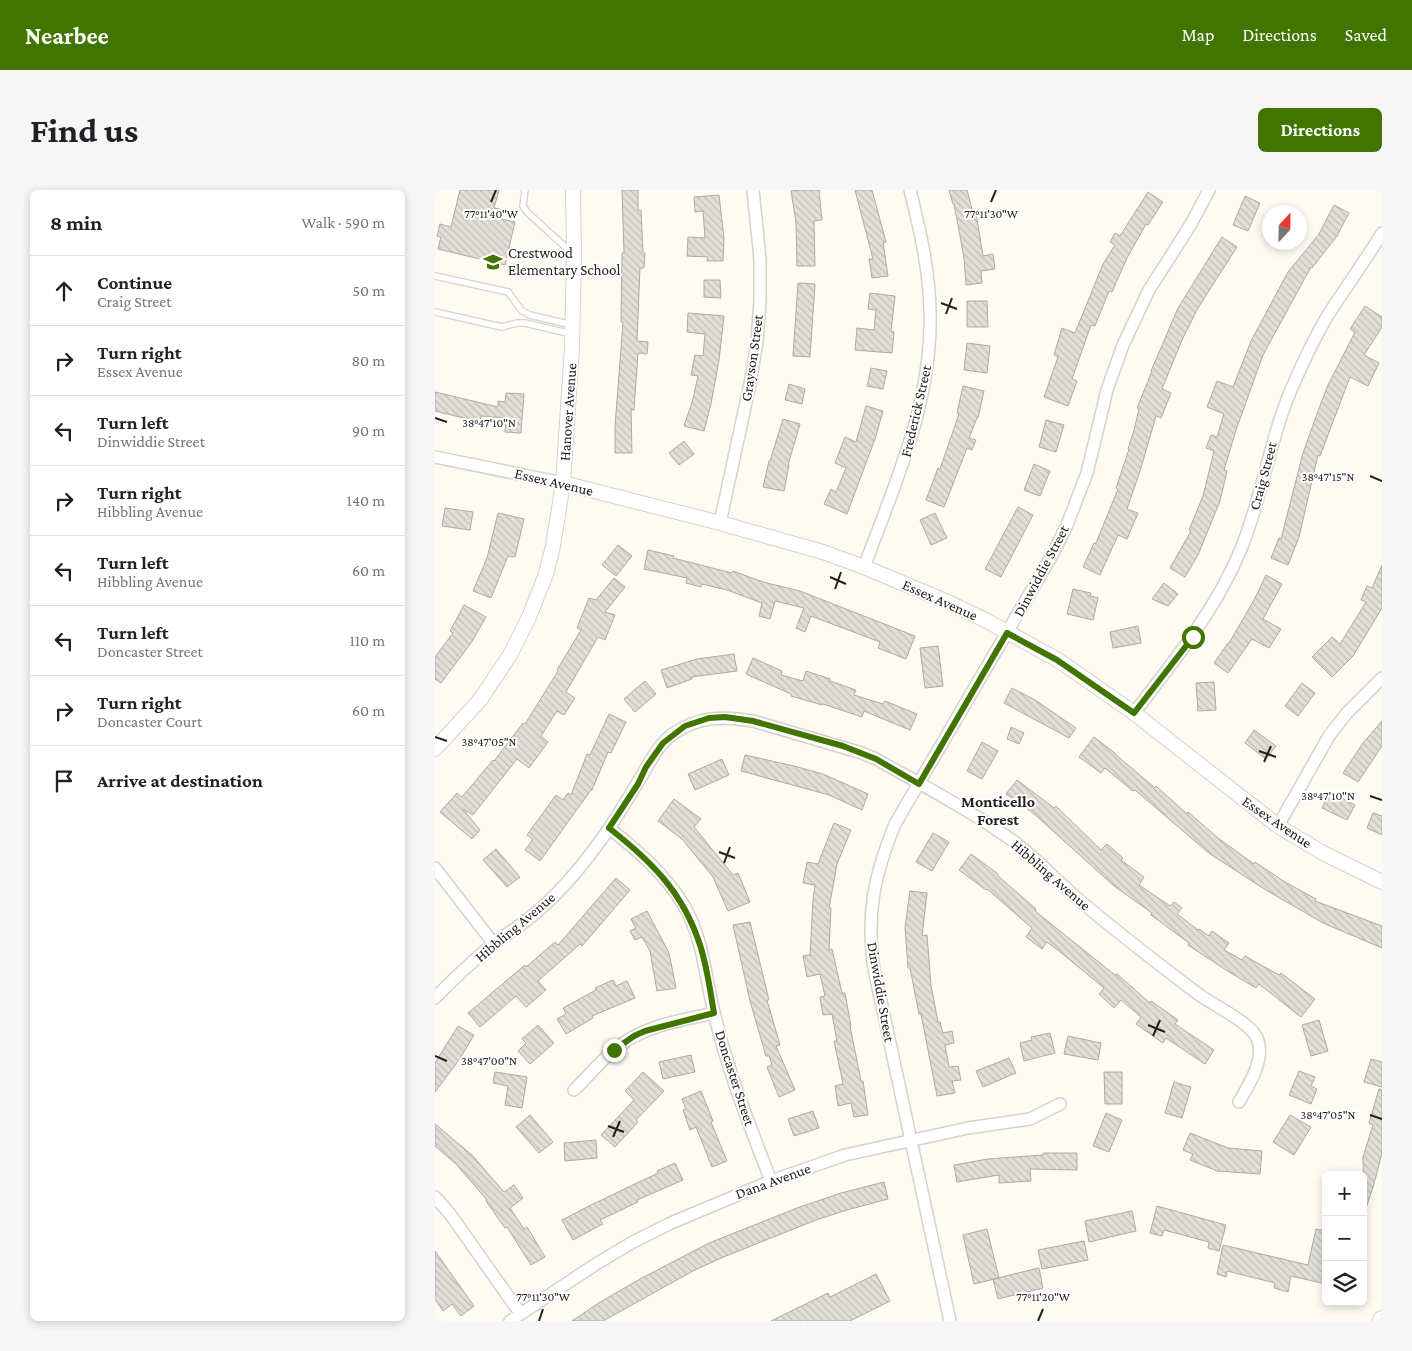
<!DOCTYPE html>
<html lang="en">
<head>
<meta charset="utf-8">
<style>
	:root { --surface:#fff; --page:#f6f6f6; --text:#202124; --muted:#757577; --line:#e0e0e0; --accent:#417500 }
	body { margin:0; font-family:"Crimson Pro",serif; background:var(--page); color:var(--text) }
	.controls { position:absolute; right:15px; bottom:15px; display:grid; overflow:hidden; border-radius:8px; box-shadow:0 2px 8px #0003 }
	.controls button { width:45px; height:45px; display:grid; place-items:center; padding:0; border:0; border-bottom:1px solid var(--line); background:var(--surface); color:var(--text); font:25px sans-serif }
	.compass { position:absolute; left:827px; top:15px; width:45px; height:45px; border-radius:50%; background:var(--surface); box-shadow:0 2px 8px #0003; rotate:22deg }
	.stop { position:absolute; width:15px; height:15px; margin:-11px; border:4px solid #417500; border-radius:50%; background:#fff }
	.stop.end { background:#417500; border-color:#fff; box-shadow:0 1px 5px #0008 }
	.list { margin:0; padding:0; list-style:none }
	h2 { display:flex; justify-content:space-between; align-items:center; height:65px; margin:0; padding:0 20px; font-size:21px }
	h2 small { font-size:16px; font-weight:400; color:var(--muted) }
	.list li { display:grid; grid-template-columns:32px 1fr auto; gap:15px; align-items:center; box-sizing:border-box; height:70px; padding:0 20px; border-top:1px solid var(--line) }
	.list b { display:block; font-size:19px; white-space:nowrap }
	.list p { margin:0; font-size:16px; white-space:nowrap; color:var(--muted) }
	.list em { font-size:16px; font-style:normal; color:var(--muted) }
	.icon { flex:none; width:28px; height:28px; fill:none; stroke:currentColor; stroke-width:2; stroke-linecap:round; stroke-linejoin:round }
	.map { position:relative; flex:none; width:947px; height:1131px; overflow:hidden; border-radius:8px }
	header { display:flex; align-items:center; gap:30px; box-sizing:border-box; height:70px; padding:0 25px; background:var(--accent); color:#fff }
	header strong { font-size:24px }
	nav { display:flex; gap:28px; margin-inline-start:auto; font-size:18px }
	.intro { display:flex; align-items:center; justify-content:space-between; box-sizing:border-box; height:120px; padding:0 30px }
	h1 { margin:0; font-size:35px }
	.button { padding:12px 22px; border-radius:8px; background:var(--accent); color:#fff; font-size:18px; font-weight:700 }
	main { display:flex; gap:30px; padding:0 30px }
	aside { flex:1; background:var(--surface); border-radius:8px; box-shadow:0 2px 8px #0003 }
	.map>svg:first-child { display:block }
</style>
</head>
<body>
<header>
<strong>Nearbee</strong>
<nav><a>Map</a><a>Directions</a><a>Saved</a></nav>
</header>
<div class="intro"><h1>Find us</h1><a class="button">Directions</a></div>
<main>
<aside>
<h2>8 min<small>Walk · 590 m</small></h2>
<ul class="list">
<li><svg class="icon" aria-label="ahead" viewBox="0 0 24 24"><path d="M12 20V5M6 11l6-6 6 6"/></svg><div><b>Continue</b><p>Craig Street</p></div><em>50 m</em></li>
<li><svg class="icon" aria-label="right" viewBox="0 0 24 24"><path d="M7 20v-9h11M14 6l5 5-5 5"/></svg><div><b>Turn right</b><p>Essex Avenue</p></div><em>80 m</em></li>
<li><svg class="icon" aria-label="left" viewBox="0 0 24 24"><path d="M17 20v-9H6M10 6l-5 5 5 5"/></svg><div><b>Turn left</b><p>Dinwiddie Street</p></div><em>90 m</em></li>
<li><svg class="icon" aria-label="right" viewBox="0 0 24 24"><path d="M7 20v-9h11M14 6l5 5-5 5"/></svg><div><b>Turn right</b><p>Hibbling Avenue</p></div><em>140 m</em></li>
<li><svg class="icon" aria-label="left" viewBox="0 0 24 24"><path d="M17 20v-9H6M10 6l-5 5 5 5"/></svg><div><b>Turn left</b><p>Hibbling Avenue</p></div><em>60 m</em></li>
<li><svg class="icon" aria-label="left" viewBox="0 0 24 24"><path d="M17 20v-9H6M10 6l-5 5 5 5"/></svg><div><b>Turn left</b><p>Doncaster Street</p></div><em>110 m</em></li>
<li><svg class="icon" aria-label="right" viewBox="0 0 24 24"><path d="M7 20v-9h11M14 6l5 5-5 5"/></svg><div><b>Turn right</b><p>Doncaster Court</p></div><em>60 m</em></li>
<li><svg class="icon" aria-label="arrive" viewBox="0 0 24 24"><path d="M6 21V4h12l-3 4 3 4H6"/></svg><div><b>Arrive at destination</b></div></li>
</ul>
</aside>
<div class="map">
<svg width="947" height="1131" viewBox="0 0 947 1131">
	<defs>
		<pattern id="building-back-hatch" width="6" height="6" patternUnits="userSpaceOnUse" patternTransform="scale(1.25)"><rect width="6" height="6" fill="#e2dfd7"/><path d="M-1 5l2 2M0 0l6 6M5-1l2 2" fill="none" stroke="#c2bfb8"/></pattern>
	</defs>
	<rect width="100%" height="100%" fill="#fffbf3"/>
	<!-- building -->
	<path fill="url(#building-back-hatch)" stroke="#adaaa2" d="M25 0H64L59 18 69 20 67 29 80 32 70 75 3 59 6 47 2 46 5 34 16 37Z
		M187 0H203V20H206L208 63H210L209 78H205L202 151 213 152 212 164 203 163 199 220H196L197 263H180V236L188 132H186L187 63H189Z
		M366 0H384L387 30 379 31 380 76H362L361 32 356 1Z
		M420 0H437L451 52 448 53 453 86 437 88 434 69H438Z
		M514 0H532L538 23H541L548 66 558 64 560 79 546 81 547 93 531 95 529 68 519 14H518Z
		M713 2 728 12 713 35 711 34 692 68 677 102 674 101 660 136 656 135 637 189 642 191 633 216 609 207 623 167 619 165 627 138 640 143 668 74 680 55 675 52 680 43 685 46Z
		M284 5 289 48 288 71H272L273 67 252 66 253 47 270 48 268 21 260 22 259 7Z
		M810 6 825 13 813 41 798 35Z
		M899 15 914 23 902 46 877 78 876 77 828 165 801 240 789 280 792 281 785 311 763 365 750 387 735 378 756 341 754 340 768 306 779 261 771 258 776 245 782 247 789 224 772 217 782 191 798 197 816 151 853 82 884 44Z
		M787 47 802 57 763 118 747 150 727 199 736 203 726 228 721 226 706 278 692 319 703 323 692 349 683 345 665 385 648 377 659 353H661L683 299 681 298 694 259H693L699 240 704 219 702 218 717 181H716L743 118Z
		M269 90H285L286 108 269 107Z
		M363 93 380 94 375 167 358 166Z
		M435 103 460 106 456 141 459 142 457 163 420 160 422 138 439 140 441 120 433 119Z
		M532 111H552L553 137H532Z
		M930 116 947 127V137L929 165 944 173 933 196 915 187 885 266 883 265 864 347 853 375 836 368 844 348 846 349 868 263 883 221 893 195 920 142 915 139Z
		M253 123 289 126 284 170 276 214 269 241 249 236 258 209 263 186 256 185 260 165 268 166 270 144 252 142Z
		M532 153 555 156 552 183 529 180Z
		M436 178 452 181 448 199 432 196Z
		M354 194 370 199 367 214 350 210Z
		M528 196 549 201 543 228H542L534 248 541 250 537 260 532 258 509 317 491 310 503 278 505 279 524 224 522 223Z
		M0 202 63 217V211L70 212 71 203 89 204 86 243 70 242 71 228 46 226 45 232 0 221Z
		M431 216 448 221 440 249 412 324 389 314 396 299 401 302 411 278 400 273 410 247 421 252Z
		M348 229 365 234 353 275H354L349 301 328 297 334 271H335Z
		M611 230 629 235 621 262 604 257Z
		M249 251 259 264 244 275 234 263Z
		M599 274 615 281 605 306 589 300Z
		M583 317 598 325 566 387 550 379Z
		M10 318 38 322 35 340 7 336Z
		M63 323 89 329 80 367 73 366 56 408 38 401 52 368Z
		M500 323 512 348 496 355 485 330Z
		M183 355 197 366 181 386 167 375Z
		M213 360 239 366 238 368 297 383 298 381 328 392 365 401 480 446 471 469 443 458 445 452 376 426 370 442 361 438 369 418 340 411 335 429 324 426 327 413 292 400 267 394 266 397 251 393 252 388 209 379Z
		M947 375V418L918 466 897 487 877 467 897 447 905 454 931 412 926 410 932 396 937 398Z
		M831 385 847 394 828 429 846 439 834 458 817 449 793 483 779 473 793 453H794L819 410Z
		M179 388 190 397 170 422 180 425 170 450 163 447 131 502 140 508 129 525 122 521 106 546 113 552 94 578 82 569 38 625 28 619 45 640 37 649 5 622 22 603 27 607 58 570 59 571 88 533 90 534 123 481 122 480 146 440 142 438 154 408 161 410Z
		M729 393 743 404 733 416 717 409Z
		M638 399 656 403 655 406 663 408 658 430 632 424Z
		M29 415 51 427 36 453 6 493 0 489V467L18 443 15 441Z
		M703 436 706 453 678 458 675 442Z
		M503 456 508 496 490 498 485 458Z
		M299 464 302 481 256 487 257 489 232 498 226 480 262 469Z
		M318 468 347 481 346 485 368 491 371 481 395 489V491L421 500 419 505 448 514 450 511 482 524 475 540 429 521 427 527 388 514 387 515 356 506V504L311 484Z
		M210 491 221 504 200 522 189 509Z
		M779 492 781 520 763 521 761 493Z
		M867 493 880 503 863 526 850 516Z
		M577 498 600 510 641 538 634 548 569 513Z
		M174 524 191 532 176 563 173 562 157 600H156L105 671 90 660 98 649 92 645 121 605 128 610 133 603 136 605 152 564 155 565Z
		M947 531V556L923 592 908 583 928 553Z
		M576 537 589 543 584 554 572 549Z
		M819 540 841 556 831 569 810 553Z
		M659 547 680 563V564L720 598 721 596 752 624 753 622 783 648 819 674 820 672 850 692 881 709 880 711 947 736V758L888 733 831 700 775 664 700 600 698 601 670 578 666 583 644 567Z
		M547 552 563 561 547 589 532 581Z
		M310 565 359 576 388 584 433 604 427 620 394 605 306 581Z
		M287 569 294 585 260 600 253 584Z
		M582 590 619 618 621 616 666 660 672 654 688 668 686 670 709 687 704 695 735 716 739 712 747 718 742 724 763 740 764 739 774 746 777 741 794 753 789 760 807 770 810 766 844 785 846 783 880 809 866 827 824 794 821 798 794 782 753 755 754 753 716 725 717 723 679 696 598 623 571 604Z
		M895 602 920 615 912 630 887 618Z
		M239 609 266 629 259 637 298 685 303 683 315 712 293 721 278 687 247 649 223 631Z
		M938 623 947 626V645L932 638Z
		M399 633 416 640 402 674 394 718H396L394 760 397 759 407 803H410L416 836H415L426 891H428L433 925 419 927 416 913 403 916 400 896 408 894 399 851H402L397 824 388 825 385 807 390 806 385 784 372 787 368 766 375 765 378 709 380 695 368 693 372 672 383 674Z
		M498 643 514 652 497 681 481 672Z
		M61 659 85 687 72 697 48 670Z
		M536 664 563 684 562 685 601 719 600 721 680 785 682 784 715 813 716 811 743 830 740 834 779 860 770 874 731 848 728 853 701 834 706 827 686 810 679 818 664 804 669 798 624 761 612 752 607 759 591 747 597 738 552 699 551 700 524 680Z
		M181 688 195 700 147 756 145 754 103 791 111 800 91 817 81 806 45 837 33 823 90 775 91 777 120 752 123 755Z
		M475 701 492 703 487 746 492 745 496 795 503 832H505L508 843 517 841 519 853 510 855 514 877 523 876 526 890 517 891 520 903 502 906 486 824H484L475 778H473L470 738Z
		M212 721 234 763 241 798 222 801 215 761 207 747 200 750 195 741 201 738 196 729Z
		M315 732 334 810H332L345 855 341 856 360 900 344 907 332 877 337 875 334 866H331L315 811 298 735Z
		M178 790 181 796 192 791 200 808 157 826 158 828 131 844 122 829 131 824 128 818 161 800 160 798Z
		M884 830 893 861 876 866 867 835Z
		M103 835 119 853 95 874 83 861 91 853 87 849Z
		M23 836 39 845 24 870 0 902V873Z
		M615 843 620 863 589 871 585 853 597 850 596 847Z
		M633 846 666 853 663 870 629 864Z
		M256 865 260 882 228 889 224 872Z
		M574 868 581 883 548 897 541 881Z
		M936 869 947 872V897L929 892Z
		M864 881 880 887 876 896 882 899 876 914 854 905Z
		M60 882 92 887 87 918 70 915 73 896 58 893Z
		M208 882 229 901 201 930 203 932 180 957 166 945 199 910 190 901Z
		M669 882H687V914H670Z
		M739 892 756 897 747 928 730 923Z
		M944 899 947 900V963L939 994 931 1018 929 1020 928 967 938 935 934 933Z
		M266 901 278 931 276 932 292 971 277 977 261 937 255 940 248 920 251 919 247 909Z
		M378 921 384 938 359 946 353 929Z
		M671 923 687 930 674 962 658 956Z
		M95 925 118 952 104 963 81 937Z
		M855 925 876 937 859 965 838 952Z
		M0 934 37 965 69 1002 79 995 88 1008 75 1018 89 1039 92 1037 110 1067 96 1075 72 1037 70 1038 51 1011 52 1010 21 974 0 956Z
		M755 943 793 958 827 961 825 984 782 981 755 970 758 964 748 960Z
		M161 950 162 968 130 971 129 953Z
		M608 963H642V980L595 979 596 991 564 993V985L522 992 519 975 553 969 608 965Z
		M240 973 248 990 202 1010 203 1012 165 1030 168 1034 138 1050 127 1030 154 1016 223 983 222 981Z
		M449 992 453 1009 412 1020 381 1030 286 1068 258 1081 168 1131H137L162 1114 205 1089 274 1053 362 1018 406 1003Z
		M722 1016 791 1035 784 1061 773 1058 774 1052 729 1040 727 1046 715 1043Z
		M697 1021 701 1041 654 1052 650 1031Z
		M552 1039 564 1088 539 1094 528 1045Z
		M881 1039 891 1041V1094L856 1086 853 1102 839 1098 840 1093 792 1081 791 1087 782 1084 788 1055 873 1075Z
		M649 1051 653 1070 607 1079 603 1060Z
		M0 1061 39 1116 26 1126 17 1114 8 1121 0 1109Z
		M604 1078 608 1098 563 1109 558 1089Z
		M441 1084 455 1111 415 1131H336L393 1103 395 1107Z"/>
	<g fill="none" stroke-linecap="round" stroke-linejoin="round">
		<!-- service casing -->
		<g stroke="#d5d2ca" stroke-width="8">
			<path id="service" d="M90 0 88 16 92 22 138 64
				M0 86 73 102 87 121 95 125 137 135
				M0 122 67 137 82 133H90L137 144"/>
		</g>
		<!-- minor casing -->
		<g stroke="#d5d2ca" stroke-width="14">
			<path id="minor" d="M0 267 128 293
				M285 333 316 189 322 151 325 111V69L318 0
				M429 377C460 294 498 211 495 120 494 79 485 40 475 0
				M699 523C739 471 781 420 806 359 828 305 835 246 859 193 869 170 880 147 893 125 911 97 930 71 947 43
				M843 636 894 546 912 523 947 488
				M174 638C202 660 229 683 248 714 268 747 270 785 279 822 292 880 315 936 336 991
				M0 678 59 754
				M0 808C18 789 38 771 58 754 73 743 90 733 104 720 131 697 155 666 175 637 184 623 193 609 201 595 213 577 220 557 238 544 263 526 289 526 318 531L427 563 441 569C487 595 535 620 578 651 601 668 621 690 643 709 680 741 720 771 759 801 775 814 814 831 822 848 831 868 814 895 804 912
				M139 900C155 885 169 866 187 854 213 835 248 830 279 823
				M0 1007 15 1024 85 1123
				M75 1131 161 1074 198 1052 236 1033 336 991 410 965 533 938 595 929 625 914
				M515 1131 439 779C431 723 439 686 460 634L616 367 632 335 652 283 672 200 688 155 714 100 756 34 774 0"/>
		</g>
		<!-- tertiary casing -->
		<g stroke="#d5d2ca" stroke-width="16">
			<path id="tertiary" d="M128 293 285 333 388 362 429 377 515 413 552 431 623 470 699 523 843 636 888 663 947 692
				M0 559 45 510 75 465 94 427 111 384 118 356 128 293 137 157 139 65 138 0"/>
		</g>
		<!-- primary casing -->
		<g stroke="#d5d2ca" stroke-width="20">
			<path id="primary" d="M947 1131V1130"/>
		</g>
		<!-- service -->
		<use href="#service" stroke="#fff" stroke-width="5.5"/>
		<!-- minor -->
		<use href="#minor" stroke="#fff" stroke-width="11"/>
		<!-- tertiary -->
		<use href="#tertiary" stroke="#fff" stroke-width="14"/>
		<!-- primary -->
		<use href="#primary" stroke="#fff" stroke-width="18"/>
	</g>
	<g fill="none" stroke-linecap="round" stroke-linejoin="round">
		<!-- route -->
		<path stroke="#417500" stroke-width="6" d="M179 860 199 846 210 841 279 823C275 800 272 776 265 755 248 702 216 671 174 638L203 594 211 577 228 553 250 536 274 528 290 527 318 531 408 556 441 569 484 594 572 443 622 470 699 523 758 447"/>
	</g>
	<!-- ticks -->
	<path fill="none" stroke="#23221f" stroke-width="2" d="M56 12 61 0M556 12 561 0M506 113 522 119M511 124 517 108M0 228 12 232M935 286 947 291M395 387 411 394M400 399 406 382M0 547 12 551M824 561 841 567M829 572 836 556M935 606 947 610M284 662 300 668M289 673 295 657M713 835 730 842M718 846 725 830M0 866 12 871M935 925 947 929M173 936 189 942M178 947 185 931M104 1131 108 1119M603 1131 608 1119"/>
	<!-- icons -->
	<defs>
		<g id="school-bare" transform="scale(1.5)"><path d="M0-5L7-2L0 1L-7-2ZM-4 1L0 2.5L4 1V4Q0 6-4 4Z" fill="#417500" stroke="#fff" stroke-width="2.5" paint-order="stroke"/></g>
	</defs>
	<g fill-rule="evenodd">
		<use href="#school-bare" x="58" y="72"/>
	</g>
	<g text-anchor="middle" dominant-baseline="central" stroke-width="4" stroke-linejoin="round" paint-order="stroke">
		<!-- poi labels -->
		<g font-size="15" fill="#23221f" stroke="#fff" text-anchor="start">
			<text x="73" y="63">Crestwood<tspan x="73" dy="17">Elementary School</tspan></text>
		</g>
		<!-- street labels -->
		<g font-size="15" fill="#23221f" stroke="#fff">
			<text transform="translate(317 168) rotate(-82)">Grayson Street</text>
			<text transform="translate(481 221) rotate(-77)">Frederick Street</text>
			<text transform="translate(133 222) rotate(-86)">Hanover Avenue</text>
			<text transform="translate(828 286) rotate(-75)">Craig Street</text>
			<text transform="translate(119 292) rotate(13)">Essex Avenue</text>
			<text transform="translate(606 381) rotate(-62)">Dinwiddie Street</text>
			<text transform="translate(505 410) rotate(24)">Essex Avenue</text>
			<text transform="translate(842 632) rotate(34)">Essex Avenue</text>
			<text transform="translate(616 685) rotate(41)">Hibbling Avenue</text>
			<text transform="translate(80 737) rotate(-40)">Hibbling Avenue</text>
			<text transform="translate(446 802) rotate(80)">Dinwiddie Street</text>
			<text transform="translate(300 888) rotate(72)">Doncaster Street</text>
			<text transform="translate(338 991) rotate(-20)">Dana Avenue</text>
		</g>
		<!-- neighbourhood labels -->
		<g font-size="16" font-weight="bold" fill="#23221f" stroke="#fff">
			<text x="563" y="611">Monticello<tspan x="563" dy="18">Forest</tspan></text>
		</g>
	</g>
	<g font-size="12" text-anchor="middle" fill="#23221f" stroke="#fff" stroke-width="4" stroke-linejoin="round" paint-order="stroke">
		<text x="56" y="28">77°11'40"W</text>
		<text x="556" y="28">77°11'30"W</text>
		<text x="54" y="237">38°47'10"N</text>
		<text x="893" y="291">38°47'15"N</text>
		<text x="54" y="556">38°47'05"N</text>
		<text x="893" y="610">38°47'10"N</text>
		<text x="54" y="875">38°47'00"N</text>
		<text x="893" y="929">38°47'05"N</text>
		<text x="108" y="1111">77°11'30"W</text>
		<text x="608" y="1111">77°11'20"W</text>
	</g>
</svg>
<div class="controls">
<button>+</button>
<button>−</button>
<button><svg class="icon" aria-label="layers" viewBox="0 0 24 24"><path d="M12 4l9 5-9 5-9-5zM3 14l9 5 9-5"/></svg></button>
</div>
<svg class="compass" viewBox="-18 -18 36 36"><path d="M0-13l5 13h-10z" fill="#e53935"/><path d="M0 13l5-13h-10z" fill="#757577"/></svg>
<div class="stop" style="left:758px;top:447px"></div>
<div class="stop end" style="left:179px;top:860px"></div>
</div>
</main>
</body>
</html>
